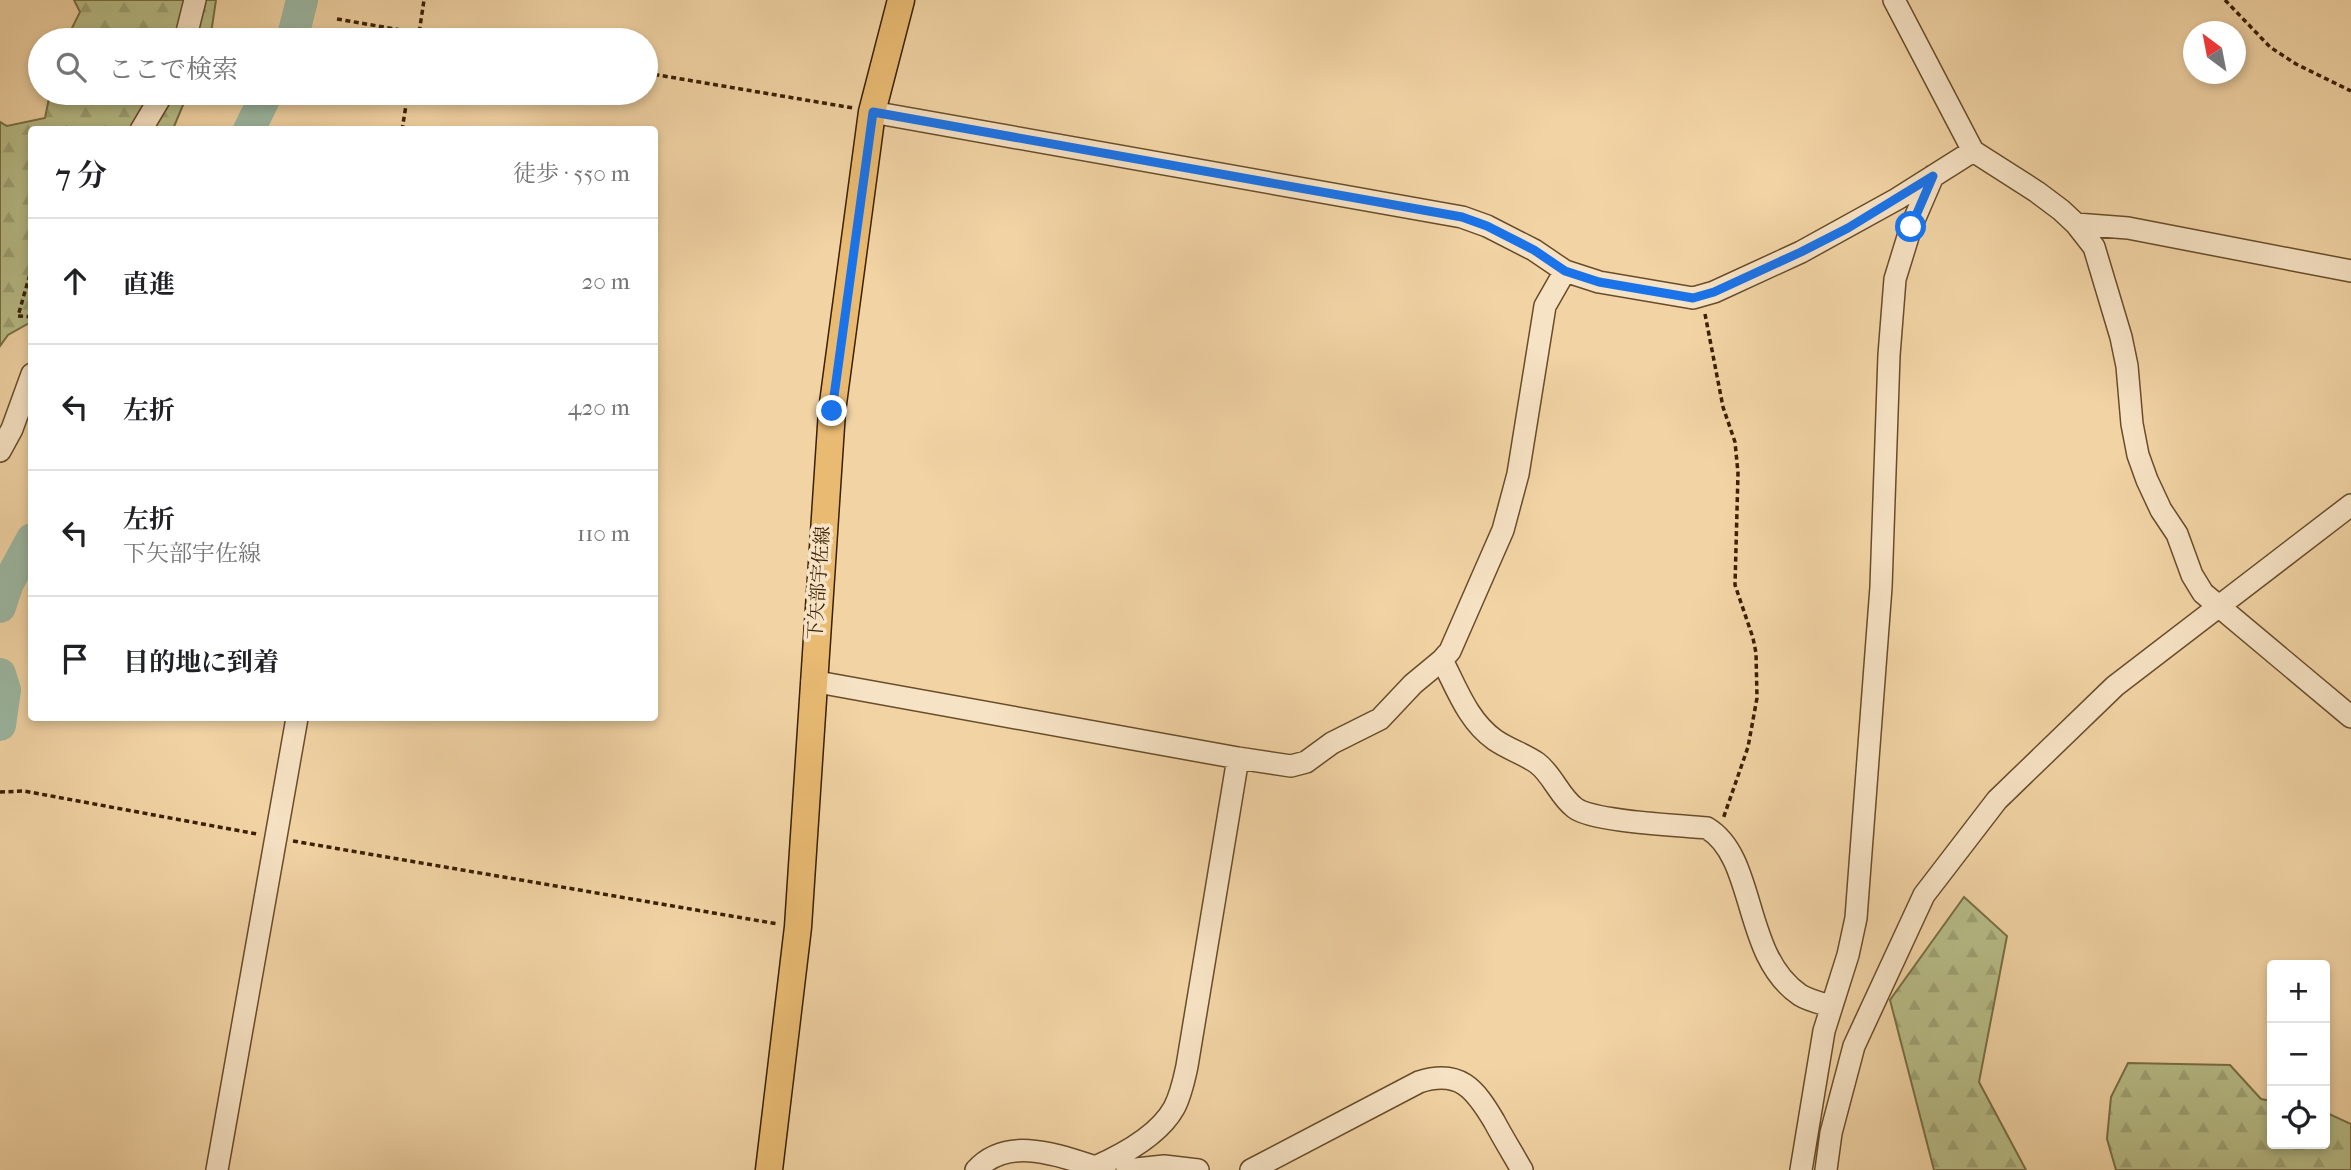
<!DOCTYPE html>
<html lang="ja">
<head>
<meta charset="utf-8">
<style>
	:root { --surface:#fff; --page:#f2f2f2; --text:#202124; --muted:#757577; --line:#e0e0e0 }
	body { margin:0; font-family:"IM FELL French Canon","Noto Serif JP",serif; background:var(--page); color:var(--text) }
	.controls { position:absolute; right:21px; bottom:21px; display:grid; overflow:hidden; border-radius:7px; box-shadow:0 4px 10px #0003 }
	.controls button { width:63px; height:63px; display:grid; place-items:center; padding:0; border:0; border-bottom:2px solid var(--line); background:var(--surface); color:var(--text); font:35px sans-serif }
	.compass { position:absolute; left:2183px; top:21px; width:63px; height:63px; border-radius:50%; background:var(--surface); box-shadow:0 4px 10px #0003; rotate:328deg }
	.stop { position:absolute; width:21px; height:21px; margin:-16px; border:5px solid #1a73e8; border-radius:50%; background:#fff }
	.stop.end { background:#1a73e8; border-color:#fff; box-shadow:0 2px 7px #0008 }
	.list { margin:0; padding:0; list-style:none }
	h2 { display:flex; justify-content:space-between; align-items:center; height:91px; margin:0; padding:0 28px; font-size:30px }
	h2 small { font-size:23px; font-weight:400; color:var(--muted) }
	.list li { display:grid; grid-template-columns:46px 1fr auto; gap:21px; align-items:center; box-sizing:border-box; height:126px; padding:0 28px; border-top:2px solid var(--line) }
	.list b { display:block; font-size:26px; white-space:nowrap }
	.list p { margin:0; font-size:23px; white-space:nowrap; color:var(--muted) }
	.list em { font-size:23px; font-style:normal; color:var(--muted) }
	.icon { flex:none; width:38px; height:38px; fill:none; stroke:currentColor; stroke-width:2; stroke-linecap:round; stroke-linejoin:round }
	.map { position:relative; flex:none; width:2351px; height:1170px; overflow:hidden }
	.search { position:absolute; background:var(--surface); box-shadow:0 4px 10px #0003; left:28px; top:28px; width:630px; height:77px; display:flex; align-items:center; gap:18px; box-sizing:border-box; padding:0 24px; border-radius:38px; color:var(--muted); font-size:26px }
	.panel { position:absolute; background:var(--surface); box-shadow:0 4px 10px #0003; left:28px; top:126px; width:630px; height:595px; border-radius:7px }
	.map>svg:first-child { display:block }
</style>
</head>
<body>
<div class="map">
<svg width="2351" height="1170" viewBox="0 0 2351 1170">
	<defs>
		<pattern id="forest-firs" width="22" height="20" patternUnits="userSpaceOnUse" patternTransform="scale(1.75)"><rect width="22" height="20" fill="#b7bd88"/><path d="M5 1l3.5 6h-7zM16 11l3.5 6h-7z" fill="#9ea274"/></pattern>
	</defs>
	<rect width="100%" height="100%" fill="#f1d3a4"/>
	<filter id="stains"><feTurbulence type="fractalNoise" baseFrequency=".00286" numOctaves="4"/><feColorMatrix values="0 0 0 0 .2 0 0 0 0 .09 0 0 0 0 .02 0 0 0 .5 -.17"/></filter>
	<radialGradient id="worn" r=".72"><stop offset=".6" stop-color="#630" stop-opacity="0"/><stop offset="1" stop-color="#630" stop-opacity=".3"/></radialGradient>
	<!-- forest -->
	<path fill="url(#forest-firs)" stroke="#786e44" stroke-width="2" d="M74 0H216L210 40H66L80 12Z
		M50 93H188L173 129 32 130 31 322 8 335 0 346V122L7 126 45 118Z
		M1964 897 2007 936 1979 1082 2026 1170H1934L1890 1000Z
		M2128 1063 2230 1065 2261 1099 2272 1101V1144H2325V1112L2351 1124V1170H2116L2107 1139 2111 1097Z"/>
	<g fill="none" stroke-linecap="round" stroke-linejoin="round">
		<!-- river -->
		<path stroke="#9bb8a3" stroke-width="32" d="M292 40 302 0
			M249 130 267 93
			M0 607 8 583 32 539
			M0 674 5 690 0 725"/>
		<!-- minor casing -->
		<g stroke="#684d2a" stroke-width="24">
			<path id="minor" d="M1894 0 1973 151 2037 192 2061 210 2076 224 2094 247 2121 337 2127 366 2132 424 2138 455 2147 480 2161 510 2177 534 2192 575 2203 593 2351 717
				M185 40 195 0
				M872 112 1462 217 1487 226 1534 250 1565 271 1599 282 1693 298 1714 292 1801 252 1897 199 1973 151
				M141 130 163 93
				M2076 224 2128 228 2351 271
				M0 451 12 429 32 374
				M1442 660C1457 689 1468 721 1495 740 1508 749 1524 754 1537 763 1553 775 1559 796 1575 808 1594 822 1679 825 1707 828 1757 858 1742 956 1800 995 1808 1000 1820 1003 1830 1006
				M812 681 1238 758 1291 766 1306 762 1332 743 1380 719 1413 684 1442 660 1450 651 1503 530 1518 474 1545 306 1565 271
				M1095 1167C1122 1155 1159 1135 1174 1108 1181 1095 1184 1080 1187 1066L1238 758
				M217 1170 297 718
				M976 1170C1010 1133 1064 1158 1105 1170
				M1127 1170 1164 1166 1198 1170
				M1251 1170 1419 1082C1460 1069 1475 1089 1494 1121 1503 1138 1513 1154 1522 1170
				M1801 1170 1824 1031 1848 955 1856 918 1881 587 1889 355 1895 279 1911 227 1933 176
				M1826 1170 1831 1133 1854 1046 1924 895 1997 800 2115 686 2351 505"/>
		</g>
		<!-- major casing -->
		<g stroke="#3a2001" stroke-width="29">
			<path id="major" d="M769 1170 798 927 832 411 872 112 901 0"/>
		</g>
		<!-- path -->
		<path stroke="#3a2001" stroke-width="3.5" stroke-dasharray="5 3.5" stroke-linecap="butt" d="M2225 0 2270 47 2296 64 2351 91
			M337 19 459 40
			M418 40 424 0
			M646 73 853 108
			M402 130 408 93
			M32 267 18 316 32 317
			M1705 314 1723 407 1735 442 1738 473 1735 585 1753 638 1756 653 1757 698 1748 747 1723 819
			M0 792 24 791 257 834
			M293 841 778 924"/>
		<!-- minor -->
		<use href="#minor" stroke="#f6e2c4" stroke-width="21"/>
		<!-- major -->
		<use href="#major" stroke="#e8ba72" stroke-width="26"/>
	</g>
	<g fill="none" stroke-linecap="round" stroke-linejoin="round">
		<!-- route -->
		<path stroke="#1a73e8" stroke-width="9" d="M832 411 873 112 1462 217 1487 226 1534 250 1565 271 1599 282 1693 298 1714 292 1801 252 1848 228 1933 176 1911 227"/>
	</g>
	<g text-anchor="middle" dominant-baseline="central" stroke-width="7" stroke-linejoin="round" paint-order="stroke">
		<!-- street labels -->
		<g font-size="19" fill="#3a2001" stroke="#f6e2c4">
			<text transform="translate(819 583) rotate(-86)">下矢部宇佐線</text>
		</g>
	</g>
	<rect width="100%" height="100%" filter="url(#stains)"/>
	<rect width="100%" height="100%" fill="url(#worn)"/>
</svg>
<div class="controls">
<button>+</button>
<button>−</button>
<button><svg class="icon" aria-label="locate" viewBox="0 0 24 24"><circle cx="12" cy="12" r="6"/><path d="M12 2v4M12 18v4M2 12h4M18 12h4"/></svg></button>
</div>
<svg class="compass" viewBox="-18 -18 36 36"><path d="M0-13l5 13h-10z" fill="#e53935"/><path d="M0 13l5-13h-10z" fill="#757577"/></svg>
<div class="stop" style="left:1911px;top:227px"></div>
<div class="stop end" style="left:832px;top:411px"></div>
<div class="search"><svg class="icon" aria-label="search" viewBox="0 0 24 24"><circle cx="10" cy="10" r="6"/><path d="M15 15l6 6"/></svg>ここで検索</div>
<section class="panel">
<h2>7 分<small>徒歩 · 550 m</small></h2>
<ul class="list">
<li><svg class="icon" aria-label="ahead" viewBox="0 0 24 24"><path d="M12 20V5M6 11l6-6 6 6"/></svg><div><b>直進</b></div><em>20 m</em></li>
<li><svg class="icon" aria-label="left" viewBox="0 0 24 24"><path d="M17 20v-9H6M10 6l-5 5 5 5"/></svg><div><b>左折</b></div><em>420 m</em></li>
<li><svg class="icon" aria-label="left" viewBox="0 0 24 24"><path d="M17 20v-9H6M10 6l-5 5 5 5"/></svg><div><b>左折</b><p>下矢部宇佐線</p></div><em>110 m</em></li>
<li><svg class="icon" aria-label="arrive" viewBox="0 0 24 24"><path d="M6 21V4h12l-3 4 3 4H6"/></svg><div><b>目的地に到着</b></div></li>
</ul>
</section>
</div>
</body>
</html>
